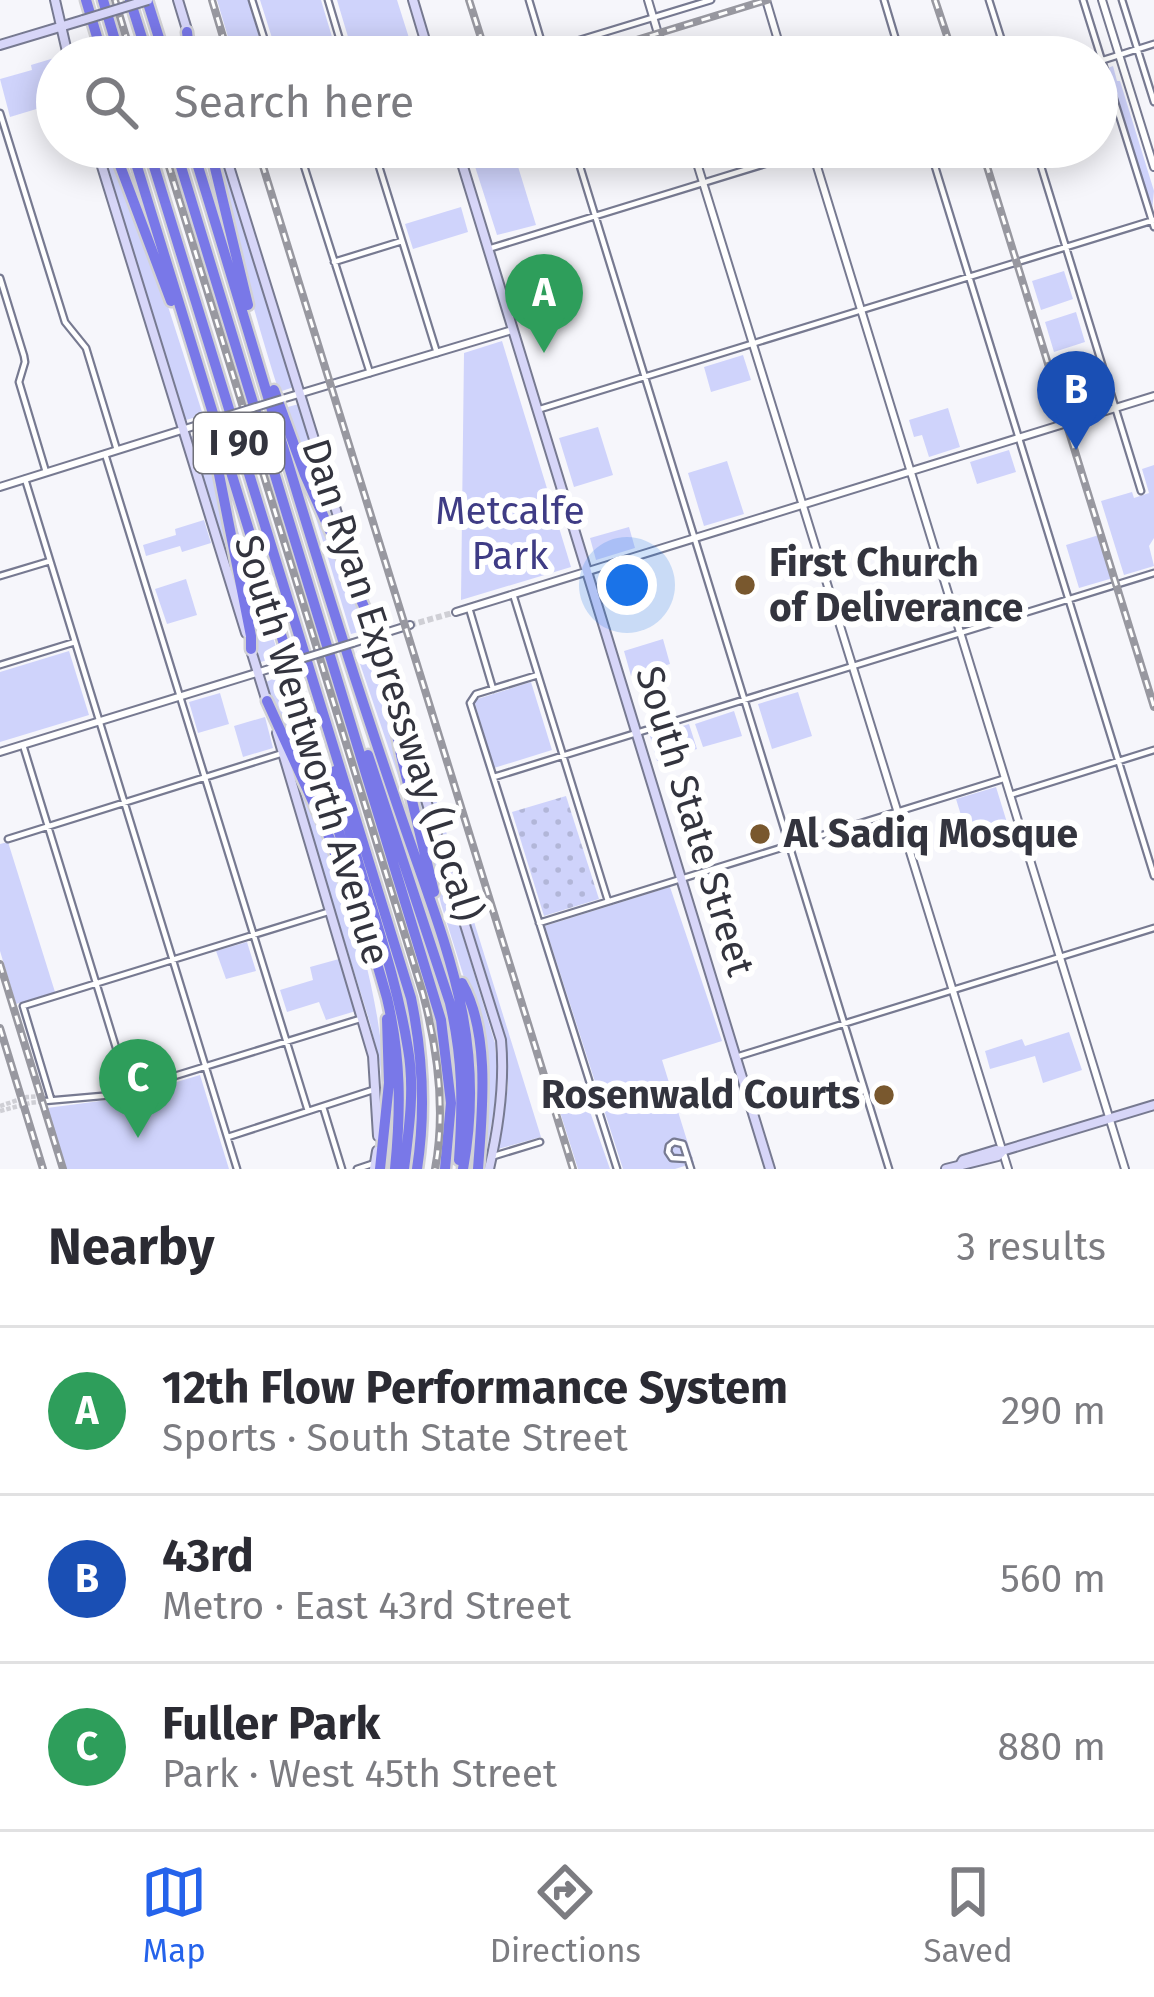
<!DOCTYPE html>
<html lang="en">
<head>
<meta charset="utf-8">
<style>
	:root { --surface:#fff; --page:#f2f2f3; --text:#2b2b33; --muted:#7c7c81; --line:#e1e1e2; --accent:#2563eb }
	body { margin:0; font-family:"Fira Sans",sans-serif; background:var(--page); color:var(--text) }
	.you { position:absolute; left:627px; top:585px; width:42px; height:42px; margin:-30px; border:9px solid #fff; border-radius:50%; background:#1a73e8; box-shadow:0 0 0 18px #1a73e833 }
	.badge { display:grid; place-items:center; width:78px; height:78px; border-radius:50%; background:var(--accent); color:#fff; font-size:39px; font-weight:700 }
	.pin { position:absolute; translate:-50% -99px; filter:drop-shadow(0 3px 6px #0008) }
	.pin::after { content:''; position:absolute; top:63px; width:42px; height:36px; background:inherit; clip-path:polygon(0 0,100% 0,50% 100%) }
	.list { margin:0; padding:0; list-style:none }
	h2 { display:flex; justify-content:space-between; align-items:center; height:156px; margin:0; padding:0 48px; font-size:51px }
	h2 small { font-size:39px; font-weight:400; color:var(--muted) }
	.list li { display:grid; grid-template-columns:78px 1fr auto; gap:36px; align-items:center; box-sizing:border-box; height:168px; padding:0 48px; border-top:3px solid var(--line) }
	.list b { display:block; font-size:45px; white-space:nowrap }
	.list p { margin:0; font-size:39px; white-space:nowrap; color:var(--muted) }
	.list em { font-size:39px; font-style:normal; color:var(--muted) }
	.icon { flex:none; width:66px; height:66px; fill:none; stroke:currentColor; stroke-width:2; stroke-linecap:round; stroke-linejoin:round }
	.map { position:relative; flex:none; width:1154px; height:1169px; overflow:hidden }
	.search { position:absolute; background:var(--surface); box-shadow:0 6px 30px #0003; left:36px; right:36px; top:36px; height:132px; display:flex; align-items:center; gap:30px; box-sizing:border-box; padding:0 42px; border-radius:66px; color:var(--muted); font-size:45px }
	.sheet { height:660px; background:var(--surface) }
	nav { display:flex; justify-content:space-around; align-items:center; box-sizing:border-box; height:168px; border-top:3px solid var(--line); background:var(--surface); font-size:33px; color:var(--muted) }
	nav a { display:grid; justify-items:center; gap:6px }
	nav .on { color:var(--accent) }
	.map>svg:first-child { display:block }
</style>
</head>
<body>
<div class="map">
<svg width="1154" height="1169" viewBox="0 0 1154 1169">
	<defs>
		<pattern id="garden-dots" width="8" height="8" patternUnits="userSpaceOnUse" patternTransform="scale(3)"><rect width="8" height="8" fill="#cfd3fb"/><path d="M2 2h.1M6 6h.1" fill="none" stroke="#b2b6d8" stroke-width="1.8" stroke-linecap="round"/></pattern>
	</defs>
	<rect width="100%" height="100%" fill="#f6f6fb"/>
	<!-- green -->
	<path fill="#cfd3fb" d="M217 0H248L265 57H234Z
		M260 0H321L338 57H278Z
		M337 0H397L415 57H354Z
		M61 56 57 57V120L48 123 43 107 10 117 0 79 32 70 31 65Z
		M1113 66 1117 81H1120L1154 191 1152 211 1108 68Z
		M100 147H109L154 263 203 415 186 420 183 418Z
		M214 147H220L294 387 279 392C253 311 232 230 214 147Z
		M493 147H512L536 225 497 235 471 154Z
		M461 207 468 232 413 249 405 224Z
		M1064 271 1073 299 1041 310 1032 281Z
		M1076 312 1085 342 1054 352 1045 322Z
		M502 341 571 567 461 600 464 353Z
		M743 355 751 380 711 392 704 367Z
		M299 404 350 571 302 458 284 408Z
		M948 408 960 447 929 457 922 435 914 437 909 420Z
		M598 427 613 475 574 487 559 438Z
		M207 432 240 594 238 595 189 437Z
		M1009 450 1016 472 977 484 970 462Z
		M727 461 744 514 704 526 688 473Z
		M1154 465V538L1149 546 1154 566 1124 575 1101 501 1132 492 1134 498 1149 493 1142 469Z
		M305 482 365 623 366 630 351 634Z
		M227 497 279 656 261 662 260 661Z
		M204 520 211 543 182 552 180 546 146 556 143 545 176 535 175 529Z
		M629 527 635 548 596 560 590 538Z
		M1099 535 1113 578 1079 588 1066 545Z
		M186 579 197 615 167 624 155 589Z
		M663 639 670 664 631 676 624 651Z
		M387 642 541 1137 498 1149 508 1087 506 1038 383 643Z
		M372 646 379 670 412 817 356 652Z
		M69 651 89 715 0 742V672Z
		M284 674 290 691 328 823 275 709 266 682Z
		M531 682 552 750 494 768 474 700Z
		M798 692 812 736 772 749 758 704Z
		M220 693 229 724 198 733 189 702Z
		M734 711 742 736 703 747 695 724Z
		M265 717 273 748 243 757 234 726Z
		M689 724 697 749 657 761 650 736Z
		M401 732 495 1043 498 1084 484 1169H481L478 1022 441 904Z
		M292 763C341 870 383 982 385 1101L383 1100 380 1064 370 1023 290 764Z
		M996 787 1009 829 969 841 956 799Z
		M8 842 55 992 16 1004 0 951V844Z
		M670 887 722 1041 662 1060 694 1163 675 1169H623L545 926Z
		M247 942 256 971 226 979 216 951Z
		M339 959 356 1011 326 1020 319 1002 287 1012 280 990 313 980 310 967Z
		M1069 1032 1082 1070 1043 1083 1035 1056 990 1069 985 1051 1022 1039 1025 1046Z
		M200 1075 229 1169H66L47 1108 123 1098Z
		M587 1103 610 1169H578L560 1112Z"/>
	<!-- garden -->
	<path fill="url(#garden-dots)" d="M566 796 599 899 544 916 512 812Z"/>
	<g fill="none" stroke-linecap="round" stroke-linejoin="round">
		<!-- minor-tunnel -->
		<path stroke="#cfcfd5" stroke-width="4.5" stroke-dasharray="4.5 2" stroke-linecap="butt" d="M0 1106 27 1097 44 1096
			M0 1111 30 1103 45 1101"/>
		<!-- tertiary-tunnel -->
		<path stroke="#cfcfd5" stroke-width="6" stroke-dasharray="6 3" stroke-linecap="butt" d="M410 625 456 612"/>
		<!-- minor casing -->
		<g stroke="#777a91" stroke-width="9">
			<path id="minor" d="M252 0 270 57
				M328 0 345 57
				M529 0 546 57
				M884 0 901 57
				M989 0 1007 57
				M1083 0 1154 227
				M1122 0 1154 102
				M524 57 711 0
				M1097 62 1154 44
				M0 113 65 322 86 348 117 450
				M298 147 370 373
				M373 147 437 353
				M574 147 889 1169
				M929 147 1154 876
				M1035 147 1141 491
				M488 249 820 147
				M334 262 402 241
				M0 278 24 356 25 362 19 382 46 472
				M537 410 1154 220
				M105 454 308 1111
				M25 479 237 1169
				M0 576 50 561
				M513 594 608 901
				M469 608 493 689
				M0 665 75 642
				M538 675 476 694 470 703 617 1169
				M23 745 129 1090
				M494 777 1154 573
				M1010 795 1154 750
				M8 839 283 753
				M539 923 1003 779
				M736 1057 1154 928
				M51 1099 23 1006 331 911
				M45 1101 113 1095 363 1018
				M323 1107 342 1169
				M228 1137 376 1089
				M494 1156 540 1142
				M688 1159 672 1158 668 1152 669 1146 674 1142 683 1144 691 1169
				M357 1169 375 1163"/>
		</g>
		<!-- tertiary casing -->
		<g stroke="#777a91" stroke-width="10">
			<path id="tertiary" d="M648 0 665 57
				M766 0 783 57
				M1102 0 1154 167
				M692 147 1008 1169
				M811 147 1125 1169
				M282 399 512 330
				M0 487 204 423
				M456 612 1154 396
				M353 643 410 625
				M0 752 282 665"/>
		</g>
		<!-- secondary casing -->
		<g stroke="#777a91" stroke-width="12">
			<path id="secondary" d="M55 0 68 56
				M178 0 188 33
				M413 0 430 57
				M0 45 83 20
				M96 147 246 633
				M223 147 360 587
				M457 147 770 1169
				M369 618 384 667
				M250 647 267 702
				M396 704 501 1040C505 1084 499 1126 489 1169
				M277 733 373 1056 378 1136
				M960 1165 963 1160 996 1150 1002 1151 1154 1105
				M374 1169 377 1151
				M946 1169 998 1156 1001 1153"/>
		</g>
		<!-- motorway casing -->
		<g stroke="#d2d2d5" stroke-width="15">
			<path id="motorway" d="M86 0 103 57
				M103 0 120 57
				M130 0 148 57
				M147 0 165 57
				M187 32 190 57
				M68 55 69 57
				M113 147 171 301
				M131 147 295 680 387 998C401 1058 401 1108 395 1169
				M148 147 411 998C423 1056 426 1110 417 1169
				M175 147 441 1020 451 1103 445 1169
				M192 147C247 324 298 502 355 678 373 733 391 788 410 842 450 957 486 1045 463 1169
				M210 147 248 305
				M274 390 305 475 370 620
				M215 432 214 449 251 636V649
				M384 667 401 755 434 892
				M267 701 330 839 357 920
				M368 755 450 1003C463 1059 463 1103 459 1160
				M335 771C353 865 393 954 408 1049 415 1089 409 1129 404 1169
				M462 983C491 1034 482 1113 478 1169
				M380 1169 389 1083 387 1019"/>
		</g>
		<!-- minor -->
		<use href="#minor" stroke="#fff" stroke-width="4.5"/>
		<!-- tertiary -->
		<use href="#tertiary" stroke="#fff" stroke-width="6"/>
		<!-- secondary -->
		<use href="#secondary" stroke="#d7d6f8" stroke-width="8"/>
		<!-- motorway -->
		<use href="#motorway" stroke="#7978e8" stroke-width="10"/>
		<!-- rail casing -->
		<g stroke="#9898a0" stroke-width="8">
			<path id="rail" d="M115 0 132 57
				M212 0 229 57
				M469 0 482 41 493 57
				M935 0 954 57
				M581 57 767 0
				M163 147 423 994C438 1051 446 1110 435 1169
				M257 147 573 1169
				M981 147 1154 707
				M0 964 63 1169
				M0 1028 43 1169"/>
		</g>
		<!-- rail -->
		<use href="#rail" stroke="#fff" stroke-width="3" stroke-dasharray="9" stroke-linecap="butt"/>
		<!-- tertiary-bridge casing -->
		<g stroke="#777a91" stroke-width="10" stroke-linecap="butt">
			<path id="tertiary-bridge" d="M204 423 282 399
				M282 665 353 643"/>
		</g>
		<!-- secondary-bridge casing -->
		<g stroke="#777a91" stroke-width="12" stroke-linecap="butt">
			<path id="secondary-bridge" d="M83 20 148 0"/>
		</g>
		<!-- tertiary-bridge -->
		<use href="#tertiary-bridge" stroke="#fff" stroke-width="6"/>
		<!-- secondary-bridge -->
		<use href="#secondary-bridge" stroke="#d7d6f8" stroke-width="8"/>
	</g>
	<!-- markers -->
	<g fill="#79582e" stroke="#fff" stroke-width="4.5">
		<circle cx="745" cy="585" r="12"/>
		<circle cx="760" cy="834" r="12"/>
		<circle cx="884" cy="1095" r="12"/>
	</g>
	<g text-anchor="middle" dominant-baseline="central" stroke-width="12" stroke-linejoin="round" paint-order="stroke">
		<!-- shield labels -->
		<rect fill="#fff" stroke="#707178" stroke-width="3" x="194" y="413" width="90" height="60" rx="9"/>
		<g font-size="36" font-weight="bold" fill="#33343e">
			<text x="239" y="443">I 90</text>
		</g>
		<!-- park labels -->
		<g font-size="39" fill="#3f3c85" stroke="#fff">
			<text x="510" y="511">Metcalfe<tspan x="510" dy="45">Park</tspan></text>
		</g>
		<!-- poi labels -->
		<g font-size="39" font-weight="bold" fill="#33343e" stroke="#fff" text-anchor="start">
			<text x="769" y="563">First Church<tspan x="769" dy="45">of Deliverance</tspan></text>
			<text x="784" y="834">Al Sadiq Mosque</text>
			<text x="860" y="1095" text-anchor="end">Rosenwald Courts</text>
		</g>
		<!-- street labels -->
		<g font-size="39" fill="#33343e" stroke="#fff">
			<text transform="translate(392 680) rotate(72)">Dan Ryan Expressway (Local)</text>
			<text transform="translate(312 750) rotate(73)">South Wentworth Avenue</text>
			<text transform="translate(695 821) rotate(73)">South State Street</text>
		</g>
	</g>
</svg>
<div class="you"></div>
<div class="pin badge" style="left:544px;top:353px;background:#2e9e5b">A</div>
<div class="pin badge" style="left:1076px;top:450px;background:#1a4fb4">B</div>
<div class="pin badge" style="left:138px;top:1138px;background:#2e9e5b">C</div>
<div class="search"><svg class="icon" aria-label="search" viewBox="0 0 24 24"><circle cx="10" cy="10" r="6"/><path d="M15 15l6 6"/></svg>Search here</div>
</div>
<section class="sheet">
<h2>Nearby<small>3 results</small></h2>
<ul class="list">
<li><span class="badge" style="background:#2e9e5b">A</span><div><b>12th Flow Performance System</b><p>Sports · South State Street</p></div><em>290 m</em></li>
<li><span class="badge" style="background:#1a4fb4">B</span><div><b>43rd</b><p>Metro · East 43rd Street</p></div><em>560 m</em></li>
<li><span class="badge" style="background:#2e9e5b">C</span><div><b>Fuller Park</b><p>Park · West 45th Street</p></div><em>880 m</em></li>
</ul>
</section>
<nav>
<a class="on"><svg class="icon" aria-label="map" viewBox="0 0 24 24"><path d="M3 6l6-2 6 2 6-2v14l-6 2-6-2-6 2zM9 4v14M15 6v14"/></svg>Map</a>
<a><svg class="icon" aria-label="directions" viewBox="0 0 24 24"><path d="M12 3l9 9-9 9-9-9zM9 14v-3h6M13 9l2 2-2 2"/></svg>Directions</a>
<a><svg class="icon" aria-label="saved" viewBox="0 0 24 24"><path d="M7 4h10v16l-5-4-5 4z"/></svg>Saved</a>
</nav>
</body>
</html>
